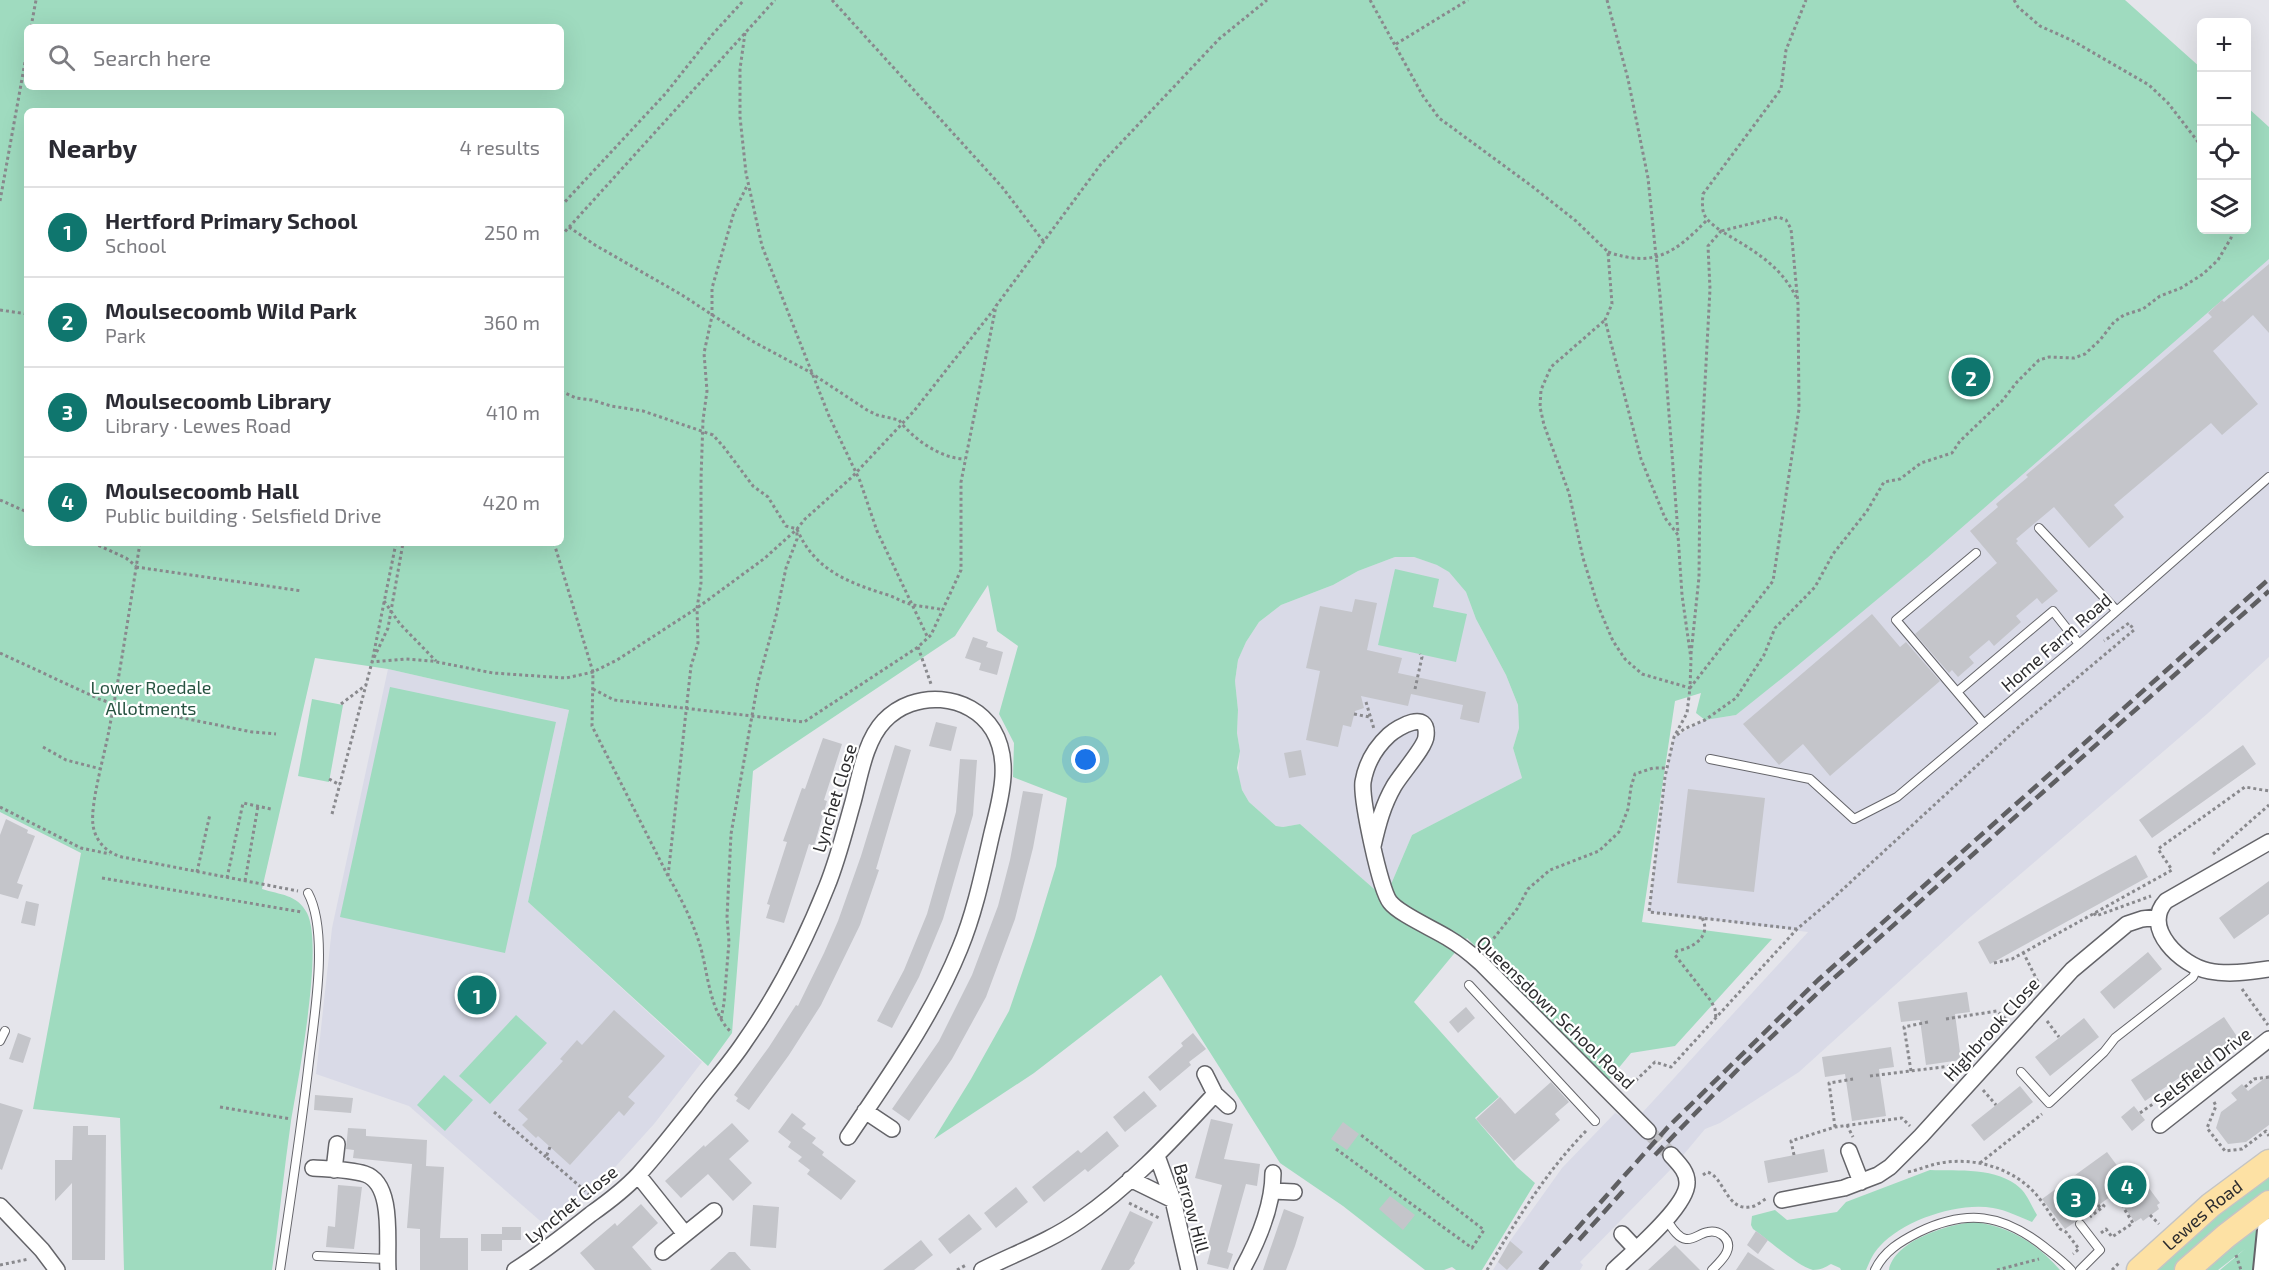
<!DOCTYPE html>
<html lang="en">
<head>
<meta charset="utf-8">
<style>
	:root { --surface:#fff; --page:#f2f2f3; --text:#2b2b33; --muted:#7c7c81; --line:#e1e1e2; --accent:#0f766e }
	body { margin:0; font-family:"Exo 2",sans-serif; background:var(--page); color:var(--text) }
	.controls { position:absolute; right:18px; top:18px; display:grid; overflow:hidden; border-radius:9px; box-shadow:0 6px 24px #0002 }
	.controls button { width:54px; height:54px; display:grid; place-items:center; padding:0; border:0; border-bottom:2px solid var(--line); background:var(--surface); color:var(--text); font:30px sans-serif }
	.you { position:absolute; left:1086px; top:760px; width:21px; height:21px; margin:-15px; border:4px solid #fff; border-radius:50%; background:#1a73e8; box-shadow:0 0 0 9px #1a73e833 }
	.badge { display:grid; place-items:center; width:39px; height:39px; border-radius:50%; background:var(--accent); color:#fff; font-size:20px; font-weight:700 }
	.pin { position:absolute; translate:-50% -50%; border:3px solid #fff; box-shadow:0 2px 6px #0006 }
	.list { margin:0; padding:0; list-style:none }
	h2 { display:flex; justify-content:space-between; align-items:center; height:78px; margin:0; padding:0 24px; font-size:26px }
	h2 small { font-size:20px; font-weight:400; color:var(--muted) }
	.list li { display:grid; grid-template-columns:39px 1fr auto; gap:18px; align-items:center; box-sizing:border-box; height:90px; padding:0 24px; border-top:2px solid var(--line) }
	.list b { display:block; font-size:22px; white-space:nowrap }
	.list p { margin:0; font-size:20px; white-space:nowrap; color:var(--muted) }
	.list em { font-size:20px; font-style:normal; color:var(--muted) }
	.icon { flex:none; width:33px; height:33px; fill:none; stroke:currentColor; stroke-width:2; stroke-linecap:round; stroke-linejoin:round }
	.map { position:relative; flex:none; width:2269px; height:1270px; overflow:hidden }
	.search { position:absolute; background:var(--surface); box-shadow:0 6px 24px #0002; left:24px; top:24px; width:540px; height:66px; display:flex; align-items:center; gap:15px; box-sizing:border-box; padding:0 21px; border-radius:9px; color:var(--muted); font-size:22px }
	.panel { position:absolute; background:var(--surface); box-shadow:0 6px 24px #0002; left:24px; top:108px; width:540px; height:438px; border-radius:9px }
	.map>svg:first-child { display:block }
</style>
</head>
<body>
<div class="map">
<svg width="2269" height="1270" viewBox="0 0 2269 1270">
	<rect width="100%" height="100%" fill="#e5e5eb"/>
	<!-- built -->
	<path fill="#d9dae7" d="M2269 255V657L2207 714 1967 920 1799 1072 1720 1123 1705 1129 1674 1166 1580 1262 1583 1265 1580 1270H1493L1510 1241 1562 1168 1615 1113 1633 1124 1656 1147 1664 1139 1642 1113 1808 932 1649 912 1665 777 1674 737 1705 720 1736 715Z
		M1395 557H1414L1438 565 1449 572 1466 592 1476 619 1506 675 1518 705 1519 728 1513 748 1522 778 1412 835 1389 889 1381 895 1300 824 1283 827 1276 826 1249 802 1242 790 1238 776 1240 751 1237 733 1238 710 1235 681 1238 660 1246 642 1259 622 1281 605 1333 585 1358 571Z
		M388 669 569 710 528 902 702 1062 654 1124 598 1186 546 1226 409 1106 316 1074 332 928Z"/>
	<!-- green -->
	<path fill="#9fdbbf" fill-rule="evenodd" d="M0 0H2125L2201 68 2202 230H2246L2247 107 2269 127V259L1927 558 1791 671 1736 715 1705 720 1696 713 1701 693 1675 701 1642 922 1772 939 1675 1046 1631 1053 1608 1081 1467 938 1414 1002 1499 1097 1475 1118 1517 1167 1535 1183 1482 1270H1456L1452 1267 1444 1270H1425L1343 1206 1280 1163 1161 975 1034 1073 934 1139 971 1079 1009 1011 1034 938 1056 866 1067 798 1013 777 1014 743 999 714 1018 646 997 631 988 585 955 636 753 771 732 1033 708 1066 528 902 569 710 388 669 315 658 262 889C280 895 297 894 307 913 324 946 298 1080 291 1121 284 1170 279 1220 272 1270H124L120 1118 33 1109 81 853 0 812ZM27 27H561V87H27ZM27 111H561V543H27ZM1395 557H1414L1437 565 1449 572 1466 592 1476 619 1506 675 1518 705 1519 728 1513 748 1522 778 1412 835 1389 889 1381 895 1300 824 1283 827 1276 826 1249 802 1242 790 1237 768 1240 751 1237 733 1238 710 1235 681 1238 660 1246 642 1259 622 1281 605 1333 585 1358 571Z
		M1395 569 1439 579 1433 607 1467 614 1456 662 1378 645Z
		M390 687 556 722 505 953 340 917Z
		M312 699 343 705 329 782 298 776Z
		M516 1015 547 1043 490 1104 459 1076Z
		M444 1075 473 1100 445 1131 417 1105Z
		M2269 1153V1232L2255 1270H2220L2245 1249 2218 1270H2127L2179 1222Z
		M1930 1170C1957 1171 1998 1167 2020 1188 2027 1194 2032 1207 2037 1215L2032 1222C2020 1217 2006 1210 1993 1208 1958 1202 1904 1220 1880 1246 1873 1253 1870 1261 1866 1270H1841L1840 1268 1831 1264C1826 1267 1820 1270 1813 1270 1797 1266 1769 1240 1753 1229L1751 1225 1752 1216 1775 1210 1787 1220 1837 1212 1846 1202Z
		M1974 1222C2009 1226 2038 1244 2060 1270H1889C1894 1241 1948 1224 1974 1222Z"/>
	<!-- building -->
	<path fill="#c4c5ca" d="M2269 264V333L2253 315 2213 351 2258 404 2222 435 2211 423 2114 505 2124 517 2089 548 2054 507 2016 539 2018 541 2016 543 2058 591 2042 604 2037 598 2016 616 2021 622 1994 646 1989 640 1969 657 1974 663 1958 677 1952 670 1949 673 1915 634 1997 563 1970 531 1998 507 1996 504 2028 477 2026 475 2212 317 2208 313 2222 300 2224 302Z
		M1355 599 1377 603 1367 650 1402 658 1398 673 1486 692 1479 723 1460 719 1463 705 1411 694 1408 706 1361 696 1364 708 1355 711 1351 727 1343 725 1338 747 1306 740 1320 671 1306 668 1320 606 1352 612Z
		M1872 614 1900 647 1906 642 1940 681 1830 776 1803 744 1779 765 1743 724Z
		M973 637 988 642 986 647 1003 652 997 675 979 670 981 663 965 658Z
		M936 722 957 727 951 751 929 746Z
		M823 738 842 744 824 800 827 801 814 846 809 844 784 923 766 918 770 905 767 904 787 842 783 841 802 788 805 789Z
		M895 745 911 750 876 869 879 870 860 925 821 1005 789 1055 749 1110 736 1101 738 1098 734 1095 769 1047 796 1005 798 1006 824 953 838 921 861 856Z
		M2243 745 2256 764 2152 838 2139 820Z
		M1301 750 1306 775 1289 778 1284 753Z
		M960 759 977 760 973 815 943 919 919 977 892 1028 877 1021 904 970 927 914 956 812Z
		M1688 789 1765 798 1754 892 1677 883Z
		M1023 791 1043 794 1033 848 1015 919 986 997 952 1059 909 1121 892 1109 939 1041 972 975 998 906 1010 860Z
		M6 819 28 830 27 833 35 836 17 883 23 885 18 899 0 894V835Z
		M2136 855 2148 877 1990 964 1978 942Z
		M2269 881V914L2234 939 2219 918Z
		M26 901 39 904 35 926 21 923Z
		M2148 952 2162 969 2114 1009 2100 992Z
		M1967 992 1970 1012 1955 1014 1961 1060 1926 1065 1920 1020 1901 1022 1898 1002Z
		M1466 1007 1475 1018 1458 1033 1449 1022Z
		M614 1010 665 1056 628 1097 635 1103 624 1116 619 1111 570 1165 538 1136 536 1138 522 1125 528 1119 518 1110 563 1061 560 1059 577 1040 582 1045Z
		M2224 1017 2238 1038 2145 1101 2131 1080Z
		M2084 1018 2099 1037 2050 1076 2035 1057Z
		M18 1033 31 1038 23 1063 9 1059Z
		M1193 1033 1206 1049 1189 1062 1191 1065 1160 1091 1148 1077 1183 1046 1181 1043Z
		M1891 1047 1894 1067 1879 1069 1886 1116 1852 1121 1845 1074 1825 1077 1822 1057Z
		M2269 1075V1125L2246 1142 2228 1144 2216 1128 2221 1112 2237 1100 2231 1093 2242 1084 2248 1091Z
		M1551 1082 1569 1102 1555 1114 1560 1120 1514 1161 1476 1119 1500 1097 1515 1114Z
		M2020 1086 2033 1102 1984 1141 1971 1125Z
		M1144 1091 1157 1106 1125 1132 1113 1117Z
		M315 1095 353 1098 351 1113 314 1110Z
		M0 1103 23 1110 2 1170 0 1169Z
		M2134 1106 2145 1120 2132 1131 2121 1117Z
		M792 1113 806 1124 802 1128 816 1138 812 1143 824 1152 822 1155 856 1181 841 1200 807 1174 810 1170 798 1161 802 1157 788 1147 791 1142 778 1132Z
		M1211 1119 1233 1124 1224 1159 1260 1164 1257 1186 1246 1184 1227 1252 1233 1254 1228 1269 1207 1264 1211 1249 1205 1247 1222 1185 1195 1178Z
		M1343 1122 1359 1134 1347 1150 1331 1139Z
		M732 1123 749 1141 729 1159 752 1183 733 1201 708 1174 681 1198 665 1181 704 1145 705 1147Z
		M73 1126H88V1135H106L105 1260H72V1183L55 1201V1160H72Z
		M348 1128 366 1129V1136L427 1140 426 1166 444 1167 440 1238H468V1270H420V1229L407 1228 412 1164 353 1158 354 1150 346 1149Z
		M1107 1131 1119 1146 1088 1172 1085 1169 1044 1202 1032 1187 1078 1150 1081 1153Z
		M1824 1149 1828 1172 1768 1183 1764 1161Z
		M2107 1152 2127 1179 2137 1172 2160 1203 2157 1205 2159 1209 2143 1221 2141 1218 2135 1222 2114 1194 2065 1229 2042 1199Z
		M338 1185 362 1187 354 1249 326 1247 328 1226 335 1227Z
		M1016 1187 1028 1202 996 1228 984 1213Z
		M1390 1196 1415 1215 1403 1230 1379 1209Z
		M641 1204 658 1223 632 1247 652 1270H595L580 1253 615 1223 617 1226Z
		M753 1205 779 1207 776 1248 750 1246Z
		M1284 1209 1304 1217 1295 1246 1286 1270H1263Z
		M1130 1211 1153 1222 1134 1261 1135 1263 1129 1270H1101Z
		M969 1214 982 1229 950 1254 938 1239Z
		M502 1227H521V1240H502V1251H481V1234H502Z
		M1756 1231 1768 1240 1758 1254 1747 1245Z
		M921 1240 933 1255 914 1270H883Z
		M1510 1241 1523 1252 1507 1270 1498 1262Z
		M1675 1245 1700 1270H1648Z
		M729 1252H735L751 1270H710Z
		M1748 1252 1775 1270H1736Z"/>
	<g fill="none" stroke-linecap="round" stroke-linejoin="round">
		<!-- street-tunnel -->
		<path stroke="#c0c0c5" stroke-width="15" stroke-dasharray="15 8" stroke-linecap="butt" d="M1648 1131 1671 1155"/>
		<!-- lane casing -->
		<g stroke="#646469" stroke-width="10">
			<path id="lane" d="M2039 528 2116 610
				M1976 553 1896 620 1984 724
				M1957 692 2053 611 2079 644
				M1710 759 1810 779 1854 819 1897 797 2079 644 2269 477
				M1469 985 1595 1121
				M0 1041 5 1031
				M2021 1072 2049 1103 2104 1052 2115 1038 2193 977 2197 968
				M1666 1219C1671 1226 1677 1238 1686 1239 1694 1240 1700 1233 1708 1232 1713 1231 1718 1232 1722 1235 1737 1247 1721 1261 1712 1270
				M2080 1224 2100 1250 2080 1270
				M317 1256 387 1259
				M280 1270C290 1203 300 1137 308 1070 313 1023 330 934 308 893
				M1875 1270C1884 1251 1901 1241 1919 1232 1967 1209 2002 1214 2043 1246 2053 1254 2063 1261 2071 1270"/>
		</g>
		<!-- street casing -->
		<g stroke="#646469" stroke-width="18">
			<path id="street" d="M2269 842 2166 901C2141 928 2182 966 2209 971 2228 975 2250 972 2269 969
				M1373 846C1378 824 1383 805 1394 786 1401 774 1426 746 1426 736 1429 709 1398 727 1389 735 1376 747 1366 764 1363 782 1361 799 1380 890 1390 902 1399 914 1434 929 1448 938 1460 945 1471 954 1481 963L1648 1131
				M1205 1074 1215 1094 1228 1106
				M865 1111 892 1129
				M2160 1125 2269 1039
				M1849 1151 1861 1182
				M1157 1156 1173 1200 1189 1270
				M313 1168C329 1169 349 1169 365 1174 395 1184 386 1244 388 1270
				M334 1170 337 1144
				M638 1175 685 1234
				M1130 1179 1173 1200
				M1273 1191 1294 1192
				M1782 1200 1844 1188 1878 1175 1890 1167 1921 1136 2072 970 2127 924 2142 919 2158 917
				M0 1206 42 1250 57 1270
				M1622 1234 1636 1249
				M663 1252 714 1211
				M515 1270C542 1253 566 1234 591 1214 608 1202 625 1189 639 1174 659 1152 677 1128 695 1106 711 1084 730 1064 745 1041 779 993 805 941 827 886 838 859 845 830 853 802 860 776 865 741 884 721 914 689 970 693 993 730 1012 762 1000 800 992 833 983 872 975 912 960 948 932 1017 889 1076 848 1137
				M982 1270C1014 1254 1050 1241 1080 1220 1131 1185 1173 1139 1215 1094
				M1242 1270C1258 1241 1273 1205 1273 1173
				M1614 1270C1632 1253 1689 1205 1687 1182 1687 1171 1678 1163 1671 1155"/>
		</g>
		<!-- secondary casing -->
		<g stroke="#646469" stroke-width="26">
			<path id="secondary" d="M2265 1270 2269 1230"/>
		</g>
		<!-- primary casing -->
		<g stroke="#c4c4c4" stroke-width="27">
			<g id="primary">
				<path id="s1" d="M2139 1270 2211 1205 2269 1162"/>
				<path d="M2187 1270 2226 1236 2269 1203"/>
			</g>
		</g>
		<!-- path -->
		<path stroke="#89898d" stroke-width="3" stroke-dasharray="3 3" stroke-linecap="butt" d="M832 0 1002 187 1044 242
			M1370 0 1423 96 1439 118 1533 187 1576 221 1608 252 1612 304 1605 320 1641 459 1665 518 1678 535 1682 595 1691 659 1690 688 1642 674 1625 659 1613 641 1598 606 1583 558 1569 493 1544 425 1540 407 1541 390 1551 367 1605 320
			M1607 0 1628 79 1648 178 1660 295 1678 533
			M2014 0 2018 7 2040 26 2073 41 2149 85 2168 103 2202 147
			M31 27 36 0
			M745 33 740 69V117L746 173 762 246 829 416 860 481 877 531 928 638
			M1396 44 1468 0
			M0 201 27 51
			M561 206 666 93 712 35 744 0
			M569 227 595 245 682 295 752 341 808 371 867 410 877 415 899 420C912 438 941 459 965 459
			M561 236 775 0
			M1608 252C1654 268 1675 253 1707 220
			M0 310 27 314
			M561 391 576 398 592 400 611 406 643 411 713 435 723 446 753 486 768 497 786 526 797 529C814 570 849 583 888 595 896 598 903 602 910 604 921 607 932 607 943 610
			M0 500 27 512
			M93 543 126 558 136 566
			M140 543C130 605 121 668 109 730 105 753 90 804 93 825 95 841 107 853 122 857L298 891
			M396 543 372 662 405 659 432 661 493 673 566 678 593 672 617 660 697 608 765 558 797 529 805 519 852 477 914 411 995 308
			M554 543 593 672 592 726 668 876C681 898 692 920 700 945 708 972 709 1011 731 1032
			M136 567 302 591
			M384 601 400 624 436 661
			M918 647 931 684
			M0 653 99 699 114 704 252 732 276 734
			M1691 654 1699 577 1700 477 1710 289 1708 246 1721 231C1751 249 1780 264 1796 297
			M593 689 614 700 804 722 918 647 931 635 961 570V482L996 306 1101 164 1219 39 1267 0
			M1415 689 1422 657 1420 654
			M1366 702 1374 729
			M341 704 366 685
			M1354 714 1370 717
			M1677 735 1684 729 1705 720 1736 698 1764 655 1775 628 1815 587 1833 554 1867 511 1884 482 1900 479 1921 463 1952 453 1960 441 2002 401 2017 382 2039 360 2049 357 2074 358 2085 354 2100 340 2114 322 2124 315 2143 309 2160 296 2181 288 2203 274 2218 260 2231 238 2233 230
			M43 747 66 760 101 769
			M329 779 340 785
			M0 807 81 848 110 854
			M332 814 372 662 388 628 403 543
			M2213 854 2269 805
			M197 872 210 814
			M668 876 691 666 698 643 697 608 701 583V479L703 420 707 391 704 353 712 316V288L734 212 748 184
			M102 878 302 912
			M227 878 243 803 271 809
			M245 881 258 806
			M2094 913 2096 916 2151 896
			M1702 918C1712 936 1693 948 1677 951L1675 955 1711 1001 1715 1009 1716 1019
			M1797 929 1649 912 1665 777 1674 737 1687 713 1690 688 1773 581 1799 409 1798 304 1791 229 1786 220 1778 217 1721 231C1704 218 1701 216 1703 194L1781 89 1786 50 1806 0
			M1488 949 1490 943 1517 909 1528 889 1550 870 1599 851 1619 832 1628 809 1631 787 1635 774 1653 768H1666
			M2023 952 2038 982
			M1994 963 2012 959 2172 870 2158 849 2245 787 2269 791
			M2242 989 2268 1025
			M721 1019 724 1003 729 942 727 917 731 834 758 682 776 616 786 568 797 539V529
			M1946 1019 1997 1011 2007 1020
			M2047 1021 2059 1037
			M1911 1071 1904 1027 1928 1022
			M1870 1076 1959 1065 1962 1068
			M2245 1087 2254 1079 2269 1077
			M1627 1089 1655 1062 1671 1067 1797 929 1829 902 2021 725 2134 630 2129 623 2104 641
			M1983 1090 1996 1105
			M2214 1102 2216 1106 2207 1128 2225 1151 2242 1149 2266 1131 2269 1136
			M220 1107 291 1119
			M494 1112 546 1157
			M2140 1113 2190 1078
			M1847 1125 1853 1137
			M1835 1127 1829 1083 1853 1079
			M550 1147 546 1157 590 1195
			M1336 1149 1472 1248 1484 1230 1361 1135
			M1794 1155 1791 1141 1835 1127 1902 1118 1910 1126
			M1980 1163 2042 1114
			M1908 1172C1918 1170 1927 1166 1936 1164 1969 1156 2008 1166 2032 1190 2043 1201 2051 1216 2060 1229L2066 1232 2079 1249 2073 1254
			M1703 1175 1707 1172C1724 1176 1726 1211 1750 1207 1755 1207 1762 1201 1767 1198
			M1129 1203 1161 1219
			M2088 1214 2102 1204 2104 1206 2090 1217
			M2150 1215 2159 1224
			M2101 1233 2106 1229 2112 1237 2133 1223 2123 1207
			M2236 1255 2241 1270
			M0 1265 29 1259
			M957 1270 966 1265
			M1487 1270C1515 1222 1548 1169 1587 1130
			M1997 1270 2039 1259
			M2112 1270 2119 1263"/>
		<!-- lane -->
		<use href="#lane" stroke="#fff" stroke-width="8"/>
		<!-- street -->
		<use href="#street" stroke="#fff" stroke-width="15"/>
		<!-- secondary -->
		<use href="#secondary" stroke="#fff" stroke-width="22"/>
		<!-- primary -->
		<use href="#primary" stroke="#fde1a4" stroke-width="24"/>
		<!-- rail -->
		<path stroke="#5f5f62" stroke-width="4.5" stroke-dasharray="12 6" stroke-linecap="butt" d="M1655 1155 1744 1063 1824 987 2269 591
			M1579 1240 1623 1191
			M1540 1270 1668 1127 1818 980 2269 579"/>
	</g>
	<g text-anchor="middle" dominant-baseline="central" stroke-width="4.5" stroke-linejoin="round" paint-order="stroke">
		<!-- street labels -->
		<g font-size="18" fill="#2c2c2e" stroke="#fff">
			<text transform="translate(2056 642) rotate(-41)">Home Farm Road</text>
			<text transform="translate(834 798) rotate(-73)">Lynchet Close</text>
			<text transform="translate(1556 1012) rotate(44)">Queensdown School Road</text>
			<text transform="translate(1991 1029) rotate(-48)">Highbrook Close</text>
			<text transform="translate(2202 1067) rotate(-38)">Selsfield Drive</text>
			<text transform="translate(571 1204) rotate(-39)">Lynchet Close</text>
			<text transform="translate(1192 1208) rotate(75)">Barrow Hill</text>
			<text stroke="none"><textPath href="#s1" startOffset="84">Lewes Road</textPath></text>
		</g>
		<!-- park labels -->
		<g font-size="18" fill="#275341" stroke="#fff">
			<text x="151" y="687">Lower Roedale<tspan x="151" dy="21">Allotments</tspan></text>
		</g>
	</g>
</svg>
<div class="controls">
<button>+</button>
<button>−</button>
<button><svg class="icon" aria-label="locate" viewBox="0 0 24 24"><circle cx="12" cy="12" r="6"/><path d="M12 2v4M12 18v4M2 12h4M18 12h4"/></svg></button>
<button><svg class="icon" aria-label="layers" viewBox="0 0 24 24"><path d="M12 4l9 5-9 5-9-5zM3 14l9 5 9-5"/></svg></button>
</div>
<div class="you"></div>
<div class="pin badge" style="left:477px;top:995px">1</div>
<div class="pin badge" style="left:1971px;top:377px">2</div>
<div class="pin badge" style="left:2076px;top:1198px">3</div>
<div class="pin badge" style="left:2127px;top:1185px">4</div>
<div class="search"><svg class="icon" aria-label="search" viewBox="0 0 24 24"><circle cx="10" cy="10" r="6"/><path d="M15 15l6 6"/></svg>Search here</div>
<section class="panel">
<h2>Nearby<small>4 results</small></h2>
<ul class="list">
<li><span class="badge">1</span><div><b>Hertford Primary School</b><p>School</p></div><em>250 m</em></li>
<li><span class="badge">2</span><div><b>Moulsecoomb Wild Park</b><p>Park</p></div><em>360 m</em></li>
<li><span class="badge">3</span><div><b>Moulsecoomb Library</b><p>Library · Lewes Road</p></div><em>410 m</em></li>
<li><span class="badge">4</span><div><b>Moulsecoomb Hall</b><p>Public building · Selsfield Drive</p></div><em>420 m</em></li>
</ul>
</section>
</div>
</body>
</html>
